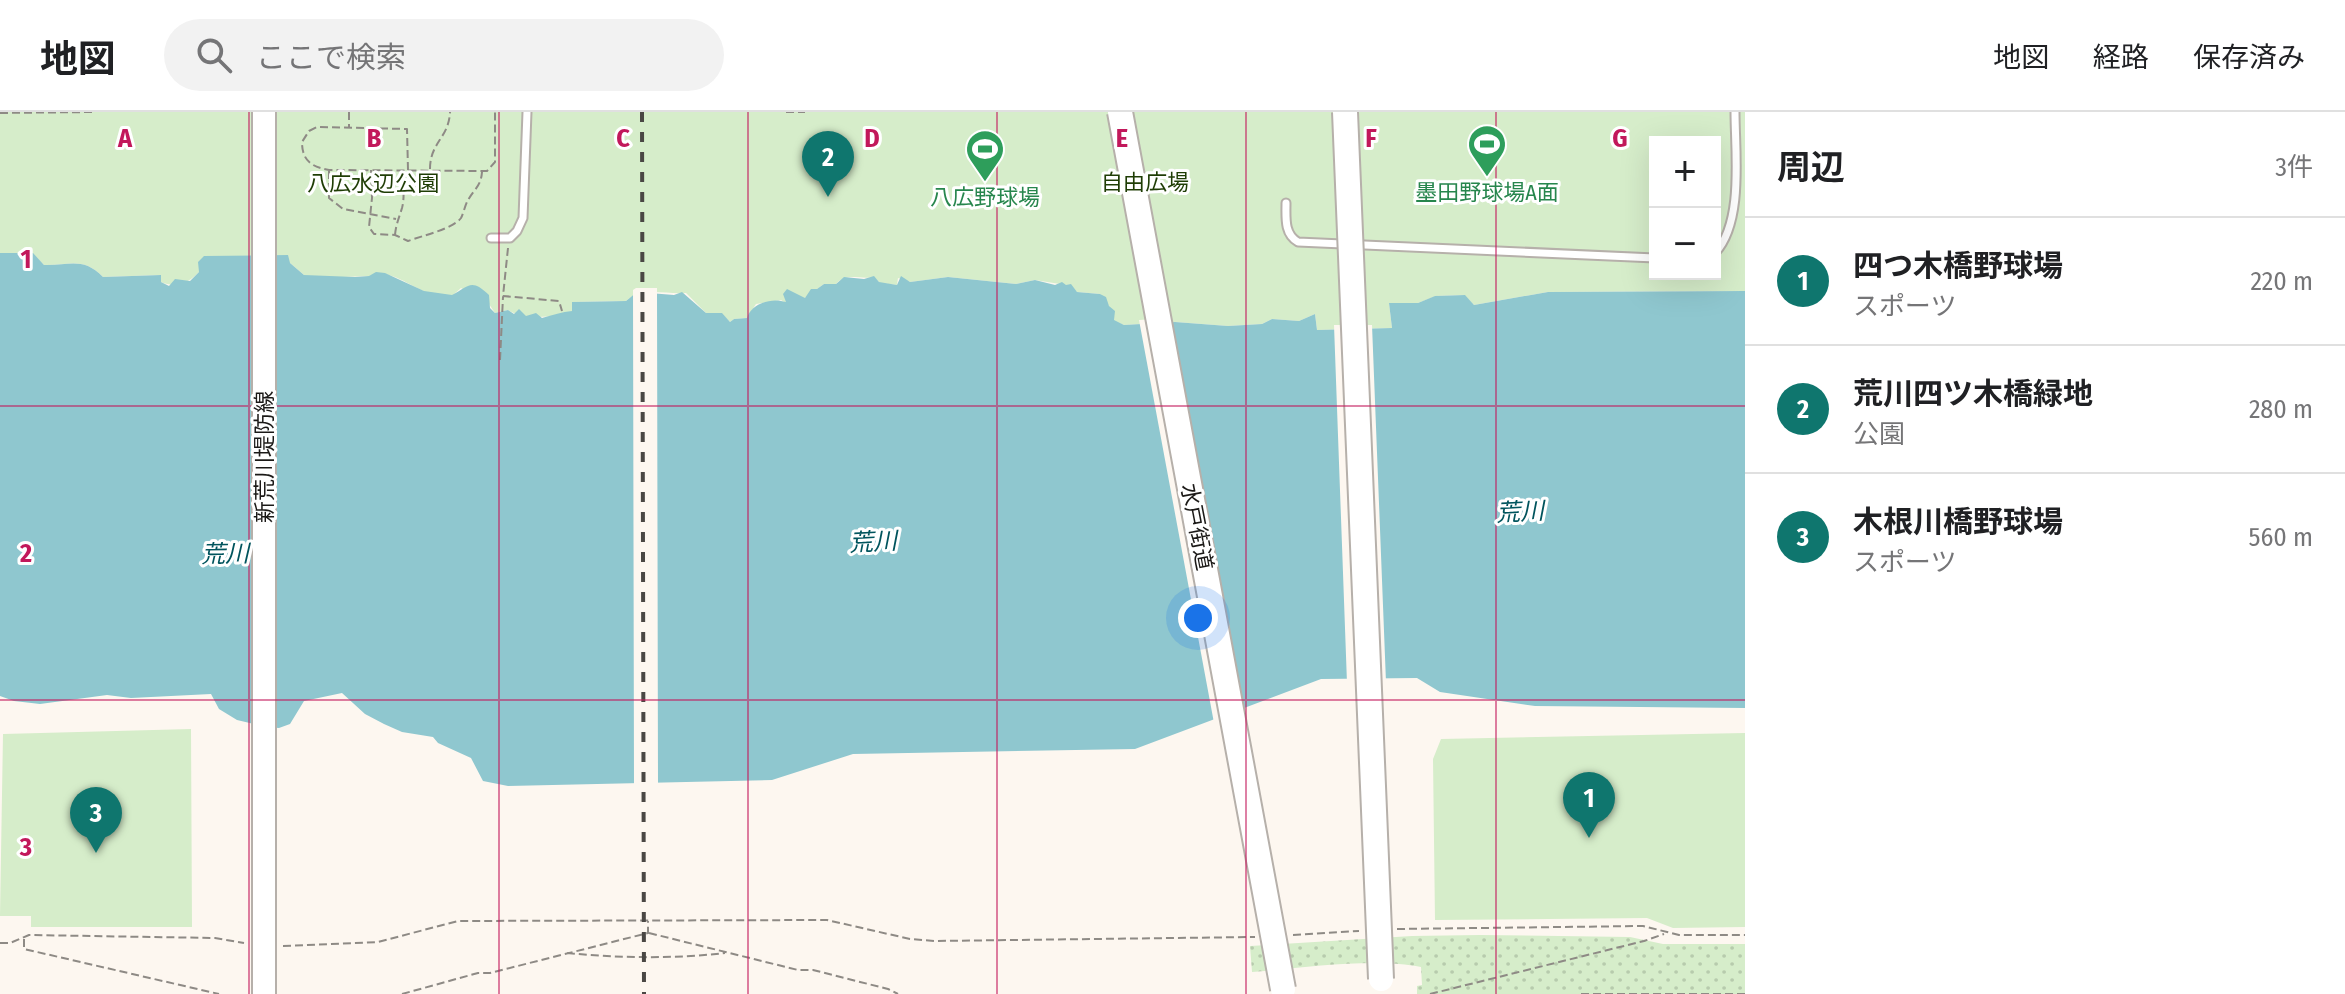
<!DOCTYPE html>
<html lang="ja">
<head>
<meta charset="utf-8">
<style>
	:root { --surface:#fff; --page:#f2f2f2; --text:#202124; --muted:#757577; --line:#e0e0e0; --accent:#0f766e }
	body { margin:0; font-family:"Fira Sans Condensed","Noto Sans JP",sans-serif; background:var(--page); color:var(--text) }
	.controls { position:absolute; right:24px; top:24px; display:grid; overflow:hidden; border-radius:0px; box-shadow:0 8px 32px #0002 }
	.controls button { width:72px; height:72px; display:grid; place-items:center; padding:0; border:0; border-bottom:2px solid var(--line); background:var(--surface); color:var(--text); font:40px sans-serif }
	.you { position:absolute; left:1198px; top:506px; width:28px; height:28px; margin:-20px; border:6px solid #fff; border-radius:50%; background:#1a73e8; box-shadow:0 0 0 12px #1a73e833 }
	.badge { display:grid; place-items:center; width:52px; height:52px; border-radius:50%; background:var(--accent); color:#fff; font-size:26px; font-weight:700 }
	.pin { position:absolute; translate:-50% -66px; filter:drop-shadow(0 2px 4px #0008) }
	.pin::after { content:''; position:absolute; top:42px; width:28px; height:24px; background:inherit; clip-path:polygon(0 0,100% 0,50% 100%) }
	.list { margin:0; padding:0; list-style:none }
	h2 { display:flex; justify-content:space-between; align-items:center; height:104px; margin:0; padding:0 32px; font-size:34px }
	h2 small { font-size:26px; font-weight:400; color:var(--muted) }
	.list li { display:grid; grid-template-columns:52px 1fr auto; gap:24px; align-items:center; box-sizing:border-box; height:128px; padding:0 32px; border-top:2px solid var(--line) }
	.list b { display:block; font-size:30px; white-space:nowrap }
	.list p { margin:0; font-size:26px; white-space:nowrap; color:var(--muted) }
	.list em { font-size:26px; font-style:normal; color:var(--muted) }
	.icon { flex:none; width:44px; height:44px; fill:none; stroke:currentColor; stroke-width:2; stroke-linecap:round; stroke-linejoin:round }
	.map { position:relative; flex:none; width:1745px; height:882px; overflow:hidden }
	header { display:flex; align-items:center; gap:48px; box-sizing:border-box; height:112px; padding:0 40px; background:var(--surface); border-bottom:2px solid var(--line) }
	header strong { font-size:38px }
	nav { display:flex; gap:44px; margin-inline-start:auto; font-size:28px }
	.search { width:560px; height:72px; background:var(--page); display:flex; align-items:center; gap:20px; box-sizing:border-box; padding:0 28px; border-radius:44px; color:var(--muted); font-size:30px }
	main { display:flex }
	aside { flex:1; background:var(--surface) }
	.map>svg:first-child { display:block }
</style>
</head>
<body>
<header>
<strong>地図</strong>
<div class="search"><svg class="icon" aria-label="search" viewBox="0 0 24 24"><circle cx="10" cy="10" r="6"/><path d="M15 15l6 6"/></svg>ここで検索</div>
<nav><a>地図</a><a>経路</a><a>保存済み</a></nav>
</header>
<main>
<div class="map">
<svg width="1745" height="882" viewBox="0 0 1745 882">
	<defs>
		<pattern id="grass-dots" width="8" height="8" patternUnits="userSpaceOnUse" patternTransform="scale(2)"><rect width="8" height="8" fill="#d6edca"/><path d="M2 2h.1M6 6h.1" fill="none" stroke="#b7cbad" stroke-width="1.8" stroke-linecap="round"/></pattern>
	</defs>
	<rect width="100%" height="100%" fill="#fdf7f0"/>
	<!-- grass -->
	<path fill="url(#grass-dots)" d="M1480 823 1630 825 1663 832H1745V882H1417V874L1422 873 1421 855C1375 845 1300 856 1252 860L1250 834 1412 824Z"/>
	<!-- park -->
	<path fill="#d6edca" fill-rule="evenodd" d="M0 0H1745V179L1548 180 1474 193 1464 183 1436 184 1418 191H1389L1392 216 1317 218 1315 202 1299 209 1272 207 1262 212 1228 214 1175 210 1124 213 1114 209 1109 194 1100 182 1077 180 1066 173 1035 168 1016 172 948 165 910 170 898 166 897 173 880 171 874 165C860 168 846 160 836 172H824L805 186 787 188 786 191 781 188 756 192 747 206 734 207 730 210 722 202 706 201 686 181C666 183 642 174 626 189L573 190V199C556 205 525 209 508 198L495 201 489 192 461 176 452 184C444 182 432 183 425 180 411 174 385 155 370 164L314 166 304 163 290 151 199 160C189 171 175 176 161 170L160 163 103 165C83 144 68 154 44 153L32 141H0ZM1655 30H1715V162H1655Z
		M191 617 192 815H31V804H0L3 622Z
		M1745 621V815L1673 816 1647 806 1435 808 1433 647 1441 627Z"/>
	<!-- water -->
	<path fill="#8fc7cf" d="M0 141H33L44 153C68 154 83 144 103 165L161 163V170L169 174 175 167 190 169 199 160 198 150 204 144 288 143 290 151 304 163 355 165 369 164 376 160 385 161 424 179 452 183C468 175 471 165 489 183L490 196 495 201 508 198 514 202 519 197 526 204 536 201 542 206C553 203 562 200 572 199V190L626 189 637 180 674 183 682 180 706 201H722L730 210 734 207 747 206C751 192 771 185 786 190L783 182 787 177 805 186 811 177H817L824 172H836L844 165 864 167 874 164 879 170 897 173 901 164 910 170 948 165 1016 172 1035 168 1055 173 1062 170 1066 173 1071 172 1077 180 1100 182 1106 185 1109 194 1115 199 1114 208 1124 213 1175 210 1228 214 1262 212 1272 207 1299 209 1315 202 1317 218 1392 216 1389 191H1418L1435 184 1465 183 1474 193 1548 180 1745 179V596L1535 594 1440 580 1417 566 1321 567 1135 637 853 642 772 668 508 674 483 669 471 646 438 631 433 625 402 620 384 612 365 602 342 581 304 589 290 612 279 616 267 615 237 608 219 597 211 582 131 586 107 583 40 592 14 589 0 584Z"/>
	<!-- pier -->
	<path fill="#fdf7f0" d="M636 176H657L658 674 634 675 633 178Z
		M1171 206 1244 600 1214 611 1139 208Z
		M1334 213H1372L1386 570 1347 571Z"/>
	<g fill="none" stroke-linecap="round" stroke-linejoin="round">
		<!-- service casing -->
		<g stroke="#b6b0aa" stroke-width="11">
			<path id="service" d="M1286 91C1286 106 1284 122 1298 130L1655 146
				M491 126H510L517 119 523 106 527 0
				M1715 141C1744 110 1735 40 1735 0"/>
		</g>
		<!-- path -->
		<path stroke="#8e8a85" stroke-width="2" stroke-dasharray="8 4" stroke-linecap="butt" d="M349 0V15
			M786 0H805
			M0 1 95 0
			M430 57C430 30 449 26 450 0
			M371 58 372 86 369 115 374 122 395 123 408 129C421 124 453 117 461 106 464 100 465 93 468 88 475 76 481 74 482 60
			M408 58 407 17 317 15 309 19 302 30C302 49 312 55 329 58L487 59 495 50V0
			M329 59V86L343 97 396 107
			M395 123C396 112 399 106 402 96 405 85 403 71 402 59
			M508 136 503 184 559 189 562 199
			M500 248 503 185
			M1397 817 1643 814 1679 823H1745
			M649 821 798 858H813L888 877 898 882
			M1293 823 1359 819
			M24 827V837L219 882
			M0 831H10L29 823 215 826 244 831
			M283 834 378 830 458 809 827 808 910 827 934 829 1255 825
			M567 841C618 846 674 847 725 841
			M402 882 478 861H490L648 821V809
			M1430 882 1644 829 1664 822
			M1581 882H1745"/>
		<!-- service -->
		<use href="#service" stroke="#fff" stroke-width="7"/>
		<!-- rail -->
		<path stroke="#4a4744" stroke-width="4" stroke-dasharray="10 10" stroke-linecap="butt" d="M642 0 644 882"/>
		<!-- secondary-bridge casing -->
		<g stroke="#b6b0aa" stroke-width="26" stroke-linecap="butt">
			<path id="secondary-bridge" d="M264 0V882"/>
		</g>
		<!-- trunk-bridge casing -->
		<g stroke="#b6b0aa" stroke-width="28" stroke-linecap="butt">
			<path id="trunk-bridge" d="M1120 0 1283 877
				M1345 0 1381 867"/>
		</g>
		<!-- secondary-bridge -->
		<use href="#secondary-bridge" stroke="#fff" stroke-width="22"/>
		<!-- trunk-bridge -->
		<use href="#trunk-bridge" stroke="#fff" stroke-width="24"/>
	</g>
	<!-- grid -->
	<path fill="none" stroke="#c2185b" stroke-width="2" stroke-opacity="0.55" d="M249 0V882M499 0V882M748 0V882M997 0V882M1246 0V882M1496 0V882M0 294H1745M0 588H1745"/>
	<!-- icons -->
	<defs>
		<g id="stadium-pin" transform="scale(2)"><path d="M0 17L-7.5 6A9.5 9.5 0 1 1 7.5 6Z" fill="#2e9e5b" stroke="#fff"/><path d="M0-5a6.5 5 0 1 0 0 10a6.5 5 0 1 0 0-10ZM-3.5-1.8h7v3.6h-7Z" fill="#fff"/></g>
	</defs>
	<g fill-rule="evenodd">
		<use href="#stadium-pin" x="1487" y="32"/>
		<use href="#stadium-pin" x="985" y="37"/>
	</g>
	<g text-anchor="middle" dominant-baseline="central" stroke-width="6" stroke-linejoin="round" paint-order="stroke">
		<!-- park labels -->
		<g font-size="22" fill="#1f3d05" stroke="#fff">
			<text x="1145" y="70">自由広場</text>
			<text x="373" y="71">八広水辺公園</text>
		</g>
		<!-- leisure labels -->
		<g font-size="22" fill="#27864d" stroke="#fff">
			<text x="1487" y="80">墨田野球場A面</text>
			<text x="985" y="85">八広野球場</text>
		</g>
		<!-- street labels -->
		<g font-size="22" fill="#1b1917" stroke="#fff">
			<text transform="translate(264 345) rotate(-90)">新荒川堤防線</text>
			<text transform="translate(1197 415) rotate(79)">水戸街道</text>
		</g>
		<!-- water labels -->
		<g font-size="24" font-style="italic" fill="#00545d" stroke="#fff">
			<text transform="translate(1520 400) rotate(-3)">荒川</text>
			<text transform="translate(873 430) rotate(-3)">荒川</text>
			<text transform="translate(225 442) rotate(-1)">荒川</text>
		</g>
	</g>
	<g font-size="26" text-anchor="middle" font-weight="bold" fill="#c2185b" stroke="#fff" stroke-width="6" stroke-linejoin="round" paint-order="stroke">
		<text x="125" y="35">A</text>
		<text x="374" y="35">B</text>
		<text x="623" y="35">C</text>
		<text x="872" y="35">D</text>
		<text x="1122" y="35">E</text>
		<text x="1371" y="35">F</text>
		<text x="1620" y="35">G</text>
		<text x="26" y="156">1</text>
		<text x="26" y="450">2</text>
		<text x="26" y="744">3</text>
	</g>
</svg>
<div class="controls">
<button>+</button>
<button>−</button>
</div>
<div class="you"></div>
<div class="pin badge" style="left:1589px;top:726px">1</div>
<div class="pin badge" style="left:828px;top:85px">2</div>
<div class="pin badge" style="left:96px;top:741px">3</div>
</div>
<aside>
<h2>周辺<small>3件</small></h2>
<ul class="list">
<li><span class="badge">1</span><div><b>四つ木橋野球場</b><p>スポーツ</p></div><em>220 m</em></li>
<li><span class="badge">2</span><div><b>荒川四ツ木橋緑地</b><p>公園</p></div><em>280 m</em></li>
<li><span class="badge">3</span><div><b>木根川橋野球場</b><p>スポーツ</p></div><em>560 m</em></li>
</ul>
</aside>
</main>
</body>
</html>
